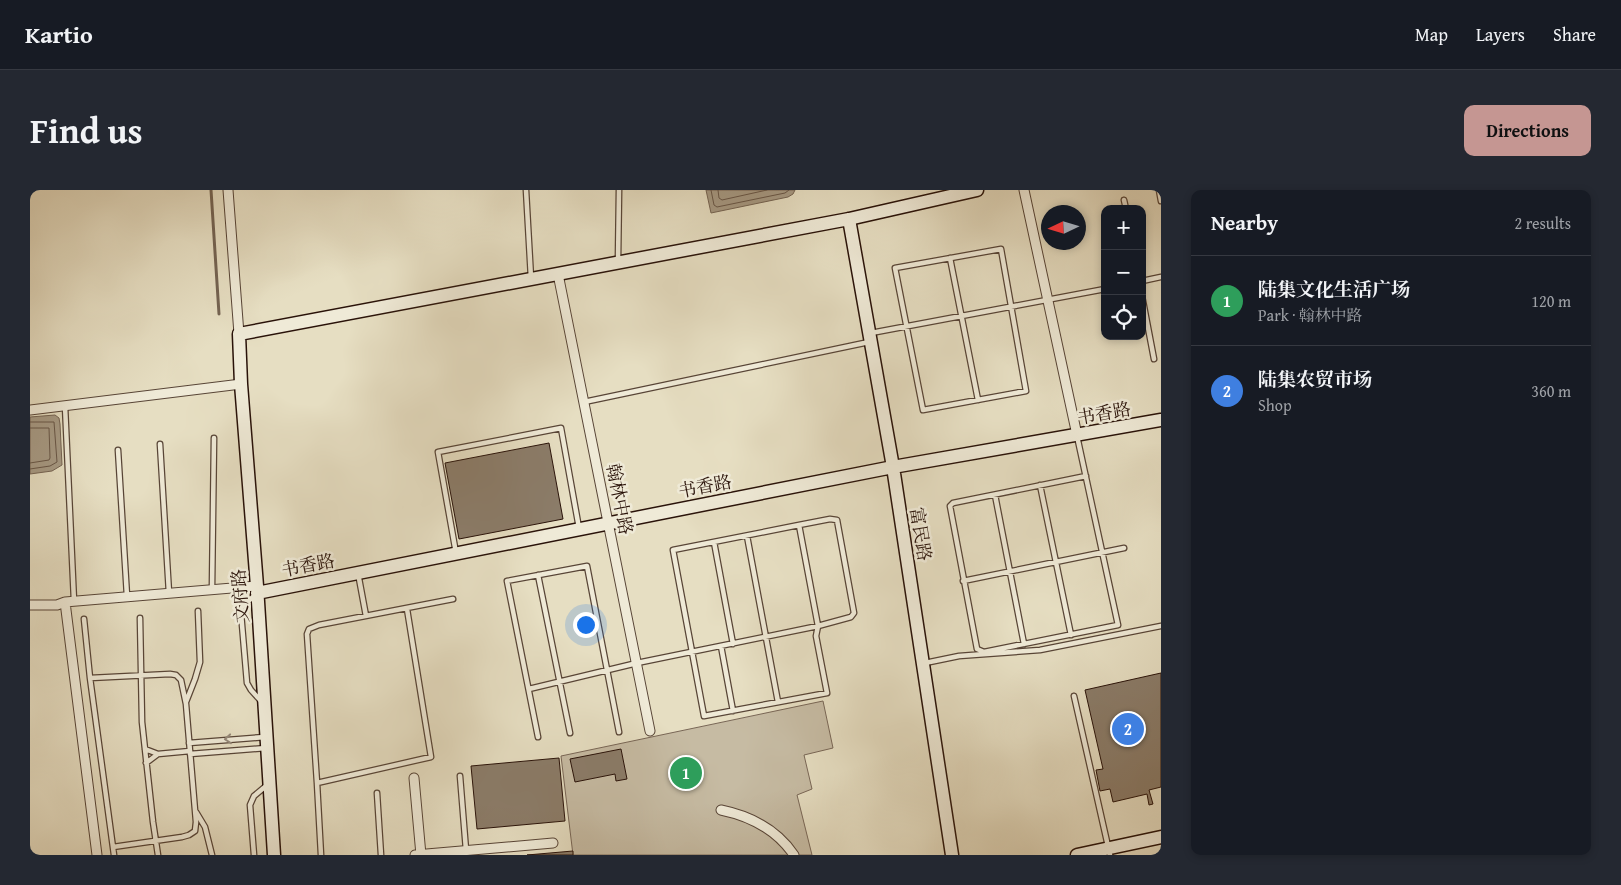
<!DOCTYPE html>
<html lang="en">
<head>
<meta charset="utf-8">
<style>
	:root { --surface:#171b24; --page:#242831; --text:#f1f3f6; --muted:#9ea1a6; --line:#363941; --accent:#c59692 }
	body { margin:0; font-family:"Gentium Book Plus","Noto Serif SC",serif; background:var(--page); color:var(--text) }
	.controls { position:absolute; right:15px; top:15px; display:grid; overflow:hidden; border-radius:10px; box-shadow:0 2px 8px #0003 }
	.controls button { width:45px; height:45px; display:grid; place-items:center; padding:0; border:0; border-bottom:1px solid var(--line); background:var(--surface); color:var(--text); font:25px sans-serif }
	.compass { position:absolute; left:1011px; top:15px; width:45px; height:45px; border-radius:50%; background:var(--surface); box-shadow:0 2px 8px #0003; rotate:266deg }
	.you { position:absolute; left:555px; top:434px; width:18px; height:18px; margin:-12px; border:4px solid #fff; border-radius:50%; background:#1a73e8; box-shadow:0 0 0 8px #1a73e833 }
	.badge { display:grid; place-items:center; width:32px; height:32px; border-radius:50%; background:var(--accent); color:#fff; font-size:16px; font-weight:700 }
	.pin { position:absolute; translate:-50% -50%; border:2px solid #fff; box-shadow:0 1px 5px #0006 }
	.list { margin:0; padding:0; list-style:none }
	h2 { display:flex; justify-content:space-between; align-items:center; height:65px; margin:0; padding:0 20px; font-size:21px }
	h2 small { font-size:16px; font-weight:400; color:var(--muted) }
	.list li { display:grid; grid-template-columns:32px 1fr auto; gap:15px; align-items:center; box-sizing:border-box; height:90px; padding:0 20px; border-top:1px solid var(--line) }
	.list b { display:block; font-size:19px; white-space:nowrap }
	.list p { margin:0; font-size:16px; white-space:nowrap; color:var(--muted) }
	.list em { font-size:16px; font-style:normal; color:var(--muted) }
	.icon { flex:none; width:28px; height:28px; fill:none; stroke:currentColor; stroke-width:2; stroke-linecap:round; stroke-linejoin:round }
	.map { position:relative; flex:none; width:1131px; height:665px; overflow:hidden; border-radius:10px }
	header { display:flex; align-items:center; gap:30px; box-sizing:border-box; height:70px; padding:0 25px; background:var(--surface); border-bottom:1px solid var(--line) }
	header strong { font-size:24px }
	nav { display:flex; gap:28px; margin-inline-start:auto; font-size:18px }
	.intro { display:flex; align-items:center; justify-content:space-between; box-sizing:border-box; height:120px; padding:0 30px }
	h1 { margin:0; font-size:35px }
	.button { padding:12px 22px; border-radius:10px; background:var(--accent); color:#111; font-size:18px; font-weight:700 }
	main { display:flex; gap:30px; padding:0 30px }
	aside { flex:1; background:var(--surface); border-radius:10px; box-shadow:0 2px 8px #0003 }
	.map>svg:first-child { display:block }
</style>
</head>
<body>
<header>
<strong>Kartio</strong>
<nav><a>Map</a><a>Layers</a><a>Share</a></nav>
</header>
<div class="intro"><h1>Find us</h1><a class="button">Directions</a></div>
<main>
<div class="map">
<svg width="1131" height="665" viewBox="0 0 1131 665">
	<rect width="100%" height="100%" fill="#e6dec2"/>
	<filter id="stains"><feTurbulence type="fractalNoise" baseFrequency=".004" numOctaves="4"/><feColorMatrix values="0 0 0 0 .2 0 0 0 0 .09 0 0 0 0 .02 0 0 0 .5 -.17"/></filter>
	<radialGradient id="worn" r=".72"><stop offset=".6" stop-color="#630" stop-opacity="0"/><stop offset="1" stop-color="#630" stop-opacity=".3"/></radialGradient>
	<!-- green -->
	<path fill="#c6bba3" stroke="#786656" d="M793 511 803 558 774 565 782 599 767 605 782 665H543L531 566Z"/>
	<!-- water -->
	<path fill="#a69983" stroke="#746352" d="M676 0H765L763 4 758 7 681 23Z
		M25 225 29 228 30 234 32 275 22 281 0 284V227Z"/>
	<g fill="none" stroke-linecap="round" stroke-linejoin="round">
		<!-- shore -->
		<path stroke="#685646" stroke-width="1" d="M681 0 684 15 687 17 755 3 759 0
			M688 0 689 8 692 10 737 0
			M0 232H24L27 272 20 276 0 279
			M0 238H19L20 268 19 270 0 273"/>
		<!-- stream -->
		<path stroke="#746352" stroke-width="3" d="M181 0 189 124"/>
	</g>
	<!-- building -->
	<path fill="#8b7c69" stroke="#291209" d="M519 253 533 329 429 349 415 273Z
		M1131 483V597L1119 600 1123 614 1119 615 1117 604 1083 612 1080 599 1070 601 1066 580 1073 579 1055 500Z
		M591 559 597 589 586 591 585 584 545 592 540 569Z
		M529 568 535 631 447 639 441 576Z
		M543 661V665H497Z"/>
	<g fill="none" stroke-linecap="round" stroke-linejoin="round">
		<!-- lane casing -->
		<g stroke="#584537" stroke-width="7">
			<path id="lane" d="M496 0 501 88
				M1129 0 1131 11
				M1094 10 1096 19
				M971 59 996 201 893 220 865 78Z
				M920 68 948 210
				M588 72 589 0
				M1112 91 1131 87
				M1112 106 1124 169
				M841 143 1075 99
				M554 212 839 152
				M35 216 44 411
				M1047 246 1088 435 954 462 947 459 920 316 923 313 1056 286
				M130 254 139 403
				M88 260 97 406
				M1010 295 1041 445
				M965 305 994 454
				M769 335 788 436 786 446 797 503 674 526 643 360Z
				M717 346 748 512
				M684 352 703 454
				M426 363 408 262 531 238 549 338
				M328 383 336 426
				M508 385 540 543
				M933 391 1094 358
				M182 399 184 248
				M225 405 212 417 211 423 217 493 221 500 231 511
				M110 428 112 532 123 632 128 665
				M54 429 60 488 84 665
				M691 456 703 521
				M895 473 929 466 1010 460 1131 436
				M60 488 140 484 146 485 151 490 156 514 166 632 165 641 159 645 152 647 83 657
				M499 499 607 473 788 436 821 427 824 423 807 330 800 329 769 335
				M1044 506 1080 665
				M156 512 165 489 170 472 168 421
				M508 547 477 391 557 376 589 542
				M159 553 235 547
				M115 559 128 564
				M160 564 236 558
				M116 573 128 564 160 561
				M430 586 436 660
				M287 593 277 444 279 439 289 435 423 409
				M347 603 351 665
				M166 622 175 637 182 665
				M224 665 220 615 224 606 236 596
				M291 665 287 593 401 567 377 419"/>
		</g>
		<!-- street casing -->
		<g stroke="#584537" stroke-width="11">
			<path id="street" d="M198 0 209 144
				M994 0 1047 245
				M528 84 620 541
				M0 220 211 194
				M35 412 67 665
				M0 415H27L35 412 227 396
				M384 588 391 665
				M691 620C720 626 747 640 764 665
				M385 665 523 653"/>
		</g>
		<!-- secondary casing -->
		<g stroke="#291209" stroke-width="15">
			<path id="secondary" d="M819 29 863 277 922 665
				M227 403 863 277 1131 230
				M244 665 227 396 211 194 209 144 819 29 947 0
				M1047 665 1131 647"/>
		</g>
		<!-- lane -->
		<use href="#lane" stroke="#efead7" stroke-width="4.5"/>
		<!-- street -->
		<use href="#street" stroke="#efead7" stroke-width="9"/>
		<!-- secondary -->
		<use href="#secondary" stroke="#efead7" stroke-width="12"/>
	</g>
	<!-- one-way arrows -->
	<defs><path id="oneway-chevron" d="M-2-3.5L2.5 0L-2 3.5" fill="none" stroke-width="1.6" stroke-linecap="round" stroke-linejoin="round" transform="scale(1.25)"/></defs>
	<use stroke="#96897a" href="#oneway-chevron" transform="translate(198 549) rotate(175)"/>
	<g text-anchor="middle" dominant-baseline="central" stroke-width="5" stroke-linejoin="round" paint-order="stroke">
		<!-- street labels -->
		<g font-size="18" fill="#291209" stroke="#efead7">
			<text transform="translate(1074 223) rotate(-10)">书香路</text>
			<text transform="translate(675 296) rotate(-11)">书香路</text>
			<text transform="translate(590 309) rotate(79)">翰林中路</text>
			<text transform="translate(891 344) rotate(81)">富民路</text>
			<text transform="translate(278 375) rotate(-11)">书香路</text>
			<text transform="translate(210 406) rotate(-94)">文府路</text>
		</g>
	</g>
	<rect width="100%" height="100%" filter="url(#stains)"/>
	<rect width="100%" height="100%" fill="url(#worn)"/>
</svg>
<div class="controls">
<button>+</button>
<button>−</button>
<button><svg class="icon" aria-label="locate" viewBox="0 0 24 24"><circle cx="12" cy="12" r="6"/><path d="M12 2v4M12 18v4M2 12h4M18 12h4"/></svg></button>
</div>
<svg class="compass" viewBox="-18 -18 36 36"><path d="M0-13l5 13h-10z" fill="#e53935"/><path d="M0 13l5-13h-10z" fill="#9ea1a6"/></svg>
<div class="you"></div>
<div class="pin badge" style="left:656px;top:583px;background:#2e9e5b">1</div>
<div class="pin badge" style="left:1098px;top:539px;background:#3f7fe0">2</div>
</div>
<aside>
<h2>Nearby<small>2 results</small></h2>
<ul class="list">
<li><span class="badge" style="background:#2e9e5b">1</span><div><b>陆集文化生活广场</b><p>Park · 翰林中路</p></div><em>120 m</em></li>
<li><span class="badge" style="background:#3f7fe0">2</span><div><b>陆集农贸市场</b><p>Shop</p></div><em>360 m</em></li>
</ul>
</aside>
</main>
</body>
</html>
